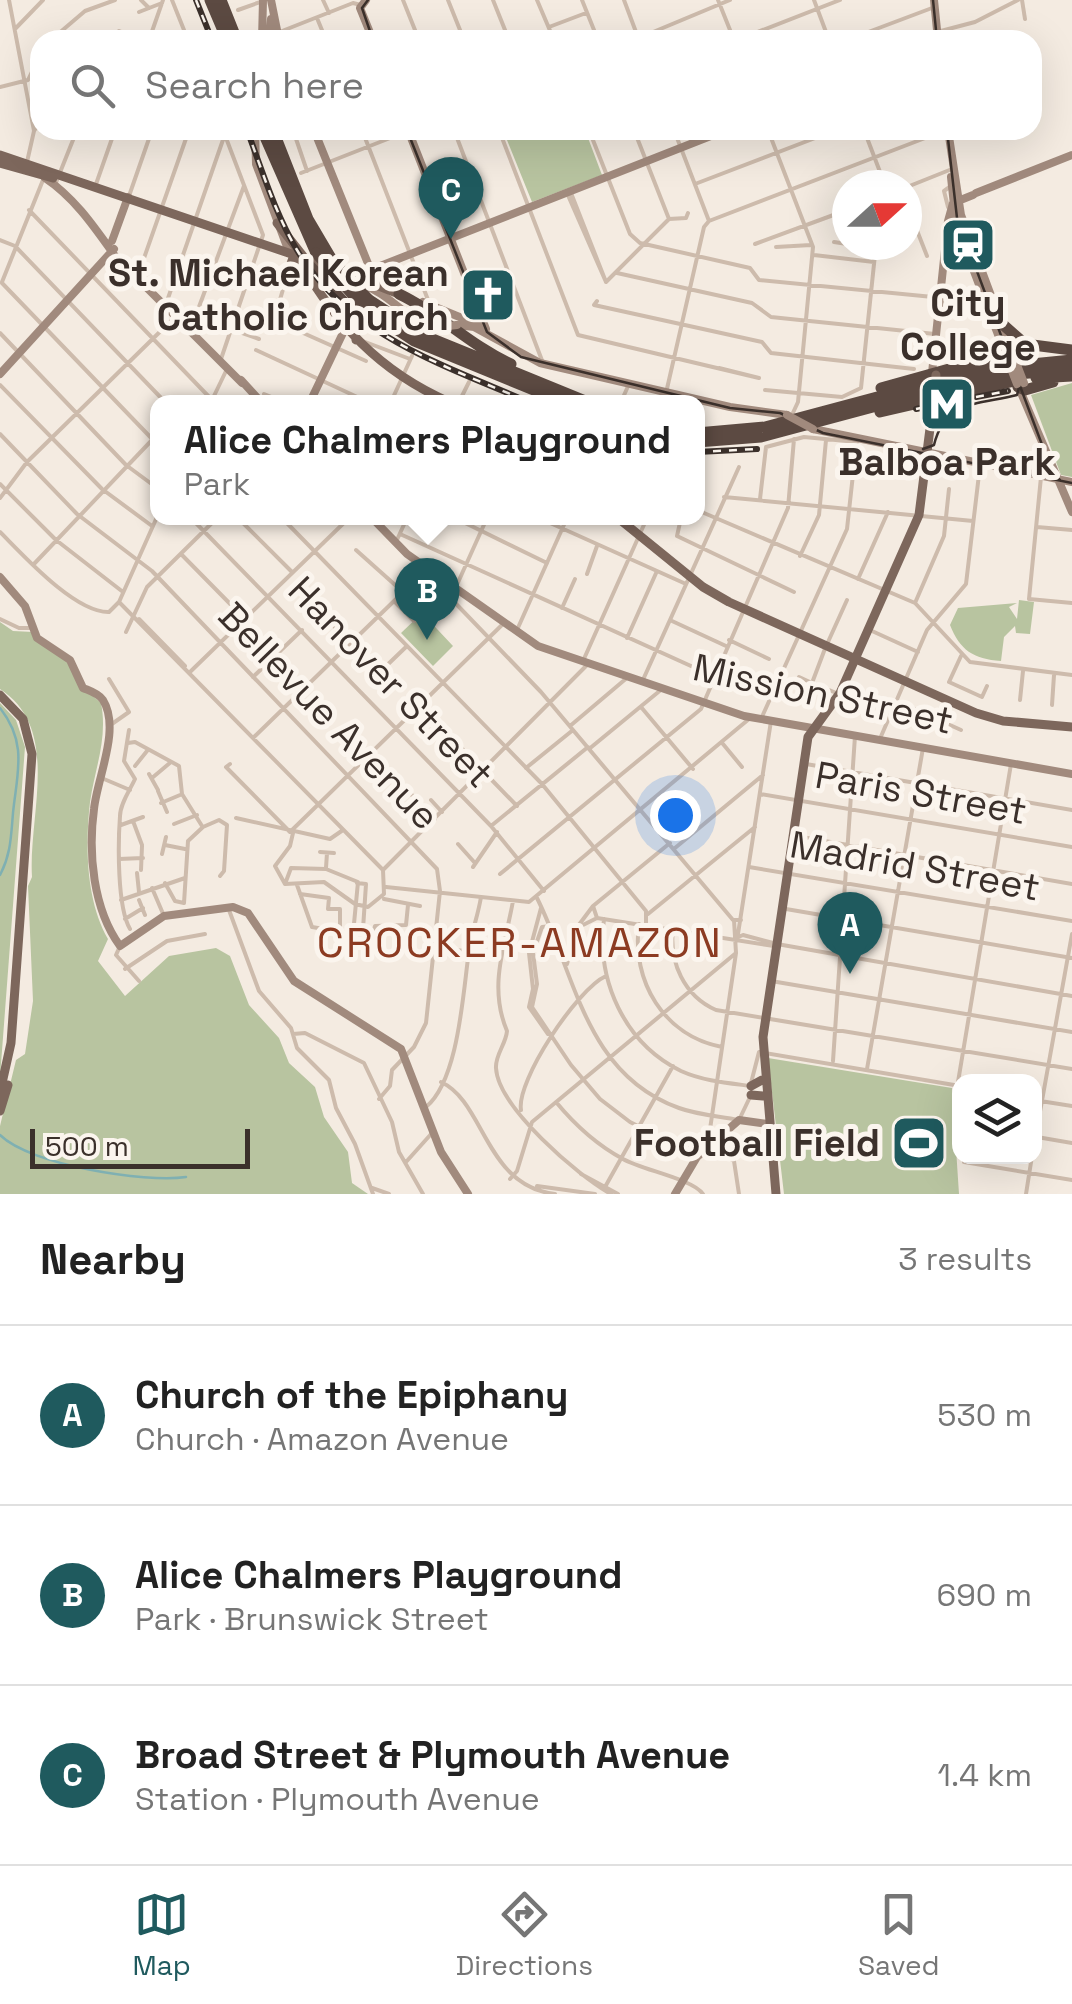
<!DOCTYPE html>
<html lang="en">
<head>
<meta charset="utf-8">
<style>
	:root { --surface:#fff; --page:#f2f2f2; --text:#222; --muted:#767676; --line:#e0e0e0; --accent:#1f5a5e }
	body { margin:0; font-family:"Space Grotesk",sans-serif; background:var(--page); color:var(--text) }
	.controls { position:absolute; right:30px; bottom:30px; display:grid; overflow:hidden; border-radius:20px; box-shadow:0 10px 40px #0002 }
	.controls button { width:90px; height:90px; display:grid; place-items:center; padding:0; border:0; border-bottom:2px solid var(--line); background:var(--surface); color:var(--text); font:50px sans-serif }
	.compass { position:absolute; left:832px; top:170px; width:90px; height:90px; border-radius:50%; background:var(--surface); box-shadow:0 10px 40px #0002; rotate:69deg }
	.scale { position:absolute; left:30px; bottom:25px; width:220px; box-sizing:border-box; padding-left:10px; border:5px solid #3b302b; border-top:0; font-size:28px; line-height:35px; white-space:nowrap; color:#3b302b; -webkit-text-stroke:8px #fbf5ee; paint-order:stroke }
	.you { position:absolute; left:675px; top:815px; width:35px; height:35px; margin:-25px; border:8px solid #fff; border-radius:50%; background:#1a73e8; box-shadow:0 0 0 15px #1a73e833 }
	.badge { display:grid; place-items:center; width:65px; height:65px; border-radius:50%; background:var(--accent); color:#fff; font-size:32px; font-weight:700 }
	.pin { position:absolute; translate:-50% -82px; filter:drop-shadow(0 2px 5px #0008) }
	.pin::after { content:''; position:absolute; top:52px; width:35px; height:30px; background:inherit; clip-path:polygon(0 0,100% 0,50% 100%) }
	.popup { position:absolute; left:150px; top:395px; width:555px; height:130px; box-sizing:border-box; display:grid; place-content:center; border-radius:20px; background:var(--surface); filter:drop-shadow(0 2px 8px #0005); font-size:32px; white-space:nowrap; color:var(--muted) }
	.popup b { font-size:38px; color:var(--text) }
	.popup::after { content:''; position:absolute; left:50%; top:100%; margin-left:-20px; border:20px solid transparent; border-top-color:var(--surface) }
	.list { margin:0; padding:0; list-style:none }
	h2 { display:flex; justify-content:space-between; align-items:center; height:130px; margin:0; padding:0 40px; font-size:42px }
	h2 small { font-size:32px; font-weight:400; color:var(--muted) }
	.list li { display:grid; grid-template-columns:65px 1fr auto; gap:30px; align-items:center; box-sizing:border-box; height:180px; padding:0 40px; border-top:2px solid var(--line) }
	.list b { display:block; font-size:38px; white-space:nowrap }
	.list p { margin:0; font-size:32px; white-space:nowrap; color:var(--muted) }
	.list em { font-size:32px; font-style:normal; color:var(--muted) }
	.icon { flex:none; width:55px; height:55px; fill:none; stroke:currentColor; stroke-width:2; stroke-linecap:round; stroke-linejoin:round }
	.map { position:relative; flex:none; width:1072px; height:1194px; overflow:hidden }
	.search { position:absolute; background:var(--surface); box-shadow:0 10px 40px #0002; left:30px; right:30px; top:30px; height:110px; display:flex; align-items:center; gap:25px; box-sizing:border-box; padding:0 35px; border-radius:30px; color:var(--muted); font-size:38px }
	.sheet { height:670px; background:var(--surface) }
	nav { display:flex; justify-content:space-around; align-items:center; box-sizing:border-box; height:140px; border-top:2px solid var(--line); background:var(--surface); font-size:28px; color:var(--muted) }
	nav a { display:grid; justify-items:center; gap:5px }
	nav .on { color:var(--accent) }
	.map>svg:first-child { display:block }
</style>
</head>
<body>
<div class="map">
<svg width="1072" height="1194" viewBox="0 0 1072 1194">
	<rect width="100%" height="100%" fill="#f4ebe1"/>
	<!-- green -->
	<path fill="#b8c4a0" d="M503 130H585L602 175 532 202Z
		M1072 383V477L1061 475 1031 395Z
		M1019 600 1034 602 1030 634 1016 633 1015 626 1004 637 1001 661C973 659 960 650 950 625L958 608 1017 603 1009 607 1017 619Z
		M422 613 453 646 433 666 401 633Z
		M0 622 13 631 33 632 70 662 78 683 101 703C108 738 95 768 90 802 85 846 86 901 108 939L98 961 125 996 169 956 216 948 230 956 249 1005 279 1038 289 1063 315 1087 324 1117 348 1152 352 1183 368 1194H0V1126L16 1060 25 1054 33 1001 28 886 32 877C28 815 62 729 0 689Z
		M0 703 16 720 25 747 0 1077Z
		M768 1058 952 1088 959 1194H784Z"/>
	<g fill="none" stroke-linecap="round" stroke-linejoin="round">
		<!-- stream -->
		<path stroke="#7fb0b2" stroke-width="2.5" d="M0 708C28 743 17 773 13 813 11 836 11 854 0 875
			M0 1135C30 1165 145 1183 186 1177"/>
		<!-- street -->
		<path stroke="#cdbbac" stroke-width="4" d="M9 0 34 131 27 162
			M141 0 149 8
			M172 0 188 40
			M323 0 329 13
			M403 0 419 40
			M448 0 464 40
			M493 0 509 40
			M537 0 554 40
			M582 0 598 40
			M624 0 639 40
			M718 0 734 40
			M814 0 829 40
			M1022 0 1025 19
			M238 10 263 1
			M139 12 162 3
			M317 18 326 40
			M549 27 586 13
			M15 29 43 0
			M937 32 975 22 1018 0
			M277 33 353 3 361 5
			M51 40 85 11 115 0
			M110 40 119 31 127 34
			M149 40 163 0
			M634 40 730 0
			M737 40 840 0
			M847 40 932 8
			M0 87 28 80 40 55
			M64 130 74 138
			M203 130 220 136 235 130
			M293 130 307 171
			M362 130 430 305
			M454 130 543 363
			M499 130 578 335 759 378 719 368
			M589 130 630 234 640 243 750 268 759 280 984 302
			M634 130 669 219
			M768 130 813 247 798 402 791 417
			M864 130 885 185
			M34 131 40 122
			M301 173 408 131
			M695 184 836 130
			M55 185 77 130
			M95 187 115 130
			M907 187 952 169
			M567 193 606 282
			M571 193 606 282
			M129 196 152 130
			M907 205 927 256
			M948 207 944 191 951 186
			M29 210 214 402
			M709 221 946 130
			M0 240 15 246 165 402
			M834 242 847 244
			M755 244 847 210
			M856 245H861
			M776 247 811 245
			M814 255 874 262
			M289 269 274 320 366 361
			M617 273 752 303 771 317 935 334
			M137 278 189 130
			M2 282 43 180
			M606 282 669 219 686 218 688 213
			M2 283 157 444
			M597 301 594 305 762 342 771 353 914 369
			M166 304 225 134
			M231 329 259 339
			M190 331 244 186
			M0 333 126 465 157 488
			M360 340 410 359
			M256 350 368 402
			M221 359 263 235 223 130
			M0 385 102 489 152 526
			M765 390 842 397 861 388 876 245
			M666 393 704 227 709 221 674 130
			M264 394 284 402
			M213 398 226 371
			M391 402 412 356
			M425 402 427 397
			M459 402 469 382
			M621 402 629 384
			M0 434 77 514 152 571 437 869 440 891 426 1023 414 1047 392 1070 390 1086 379 1099
			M1041 477 1029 599 1072 603
			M697 483 702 471
			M0 484 56 540 123 592
			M724 497 973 521
			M0 498 27 462 174 318
			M760 499 766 447 804 437 857 442
			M697 510 915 603 970 662 1072 675
			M191 518 491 826 544 891
			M238 518 292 572
			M282 518 542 784 646 911V925
			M455 518 547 563
			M539 518 686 584
			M681 518 677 536 794 592
			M1037 527 1072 530
			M0 532C23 555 75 613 109 612L119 602 157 517
			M400 534 713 676
			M396 542 407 518
			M356 550 403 592
			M181 554 244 618
			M800 556 819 515 826 440
			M33 565 152 440
			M587 574 597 546
			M858 579 888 512
			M436 583 541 692 733 920H741
			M451 598 487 518
			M394 601 414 621
			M119 602 383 870
			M915 603 944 536 949 489
			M322 606C334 618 334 634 347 647
			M562 608 575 579
			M0 619 19 628H30
			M139 619 185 666
			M672 621 726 646
			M517 630 567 518
			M872 631 918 652
			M126 632 147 587 217 518
			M627 638 657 571
			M729 640 769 659
			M828 642 847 600
			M961 656 949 682 982 697 987 686
			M583 661 647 518
			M382 670 407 646
			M191 671 349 518
			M715 671 756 689
			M253 677 302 630
			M799 677 812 683 826 646
			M109 679 129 712 109 726
			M642 682 739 467
			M812 683 873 708
			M1020 700 1023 671
			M897 701 961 730
			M422 703 467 754
			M1052 705 1054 675
			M641 707 693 769
			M761 719 847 529 857 438
			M570 726 628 677
			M129 730 124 761 135 779C130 790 120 804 120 816 118 843 117 907 130 929
			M253 738 428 568
			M879 741 927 630 966 584 980 466
			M128 743 135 742 179 766 182 794 202 826
			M723 744 742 767
			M589 749 662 689
			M230 764 226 767 290 832 505 622
			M806 764 1072 810
			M135 766 147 751
			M526 768 573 730
			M485 773 517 806
			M149 774 158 790
			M152 778 171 762
			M104 779 130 790
			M158 791 167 812
			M760 794 1072 847
			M399 799 408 791 435 819
			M431 800 442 812
			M161 803 180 795
			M236 818 330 839 343 830
			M133 821 142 845
			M174 824 197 815
			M121 825 143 817
			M491 826 588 747
			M796 836 1072 884
			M458 844 475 863
			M165 845 185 849
			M675 848 763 775
			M320 852 334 853
			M162 854 166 837
			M119 859 143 858
			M473 867 497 832
			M749 867 1072 921
			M326 868 327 853
			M141 870 142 846
			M383 870 589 663
			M137 873 139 892
			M500 874 701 709 788 508 794 439
			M165 883 175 901 184 903 188 841 203 827 219 820 227 825 224 871 220 876
			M357 883 366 884 363 929 374 930 375 926 406 925 408 905
			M285 884 291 868 326 869 358 882 353 934 312 927 297 885
			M285 884 324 882 355 904 368 907 384 894 383 870
			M285 884 275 866 290 846 293 833
			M386 887 529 902 749 719
			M152 888 164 916
			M300 894 329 898 328 909H340V932
			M537 898C576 976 585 1074 679 1108 698 1115 719 1116 739 1120L750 1097
			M384 899 420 906
			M121 900 185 878
			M139 900 145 915
			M513 901C505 946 488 986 507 1031 506 1044 495 1055 496 1068 498 1107 578 1176 611 1194
			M541 908 529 953 533 989 529 1007 548 1034
			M786 909 1072 958
			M229 910 259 991 291 1028 297 1048 329 1080 336 1108 355 1144 373 1194
			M648 914 755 827
			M597 918 593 906 670 843
			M125 919 143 908
			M604 919C596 980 624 1043 681 1071 703 1081 728 1083 751 1086
			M734 920 736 953 709 1136 713 1149 734 1161 739 1194
			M639 924C631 981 664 1036 722 1047
			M551 926 542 927 533 953 537 984 532 1007 571 1065 600 1099 630 1122 664 1139 704 1150
			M578 926 593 906
			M673 929C669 962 684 996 716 1010L1072 1069
			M738 934 771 721
			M736 938 743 935 777 944 1072 996
			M120 946 116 955 139 981
			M435 949 469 951
			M567 964 577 928 597 918 774 946
			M125 969 167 941 205 934
			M771 981 1072 1032
			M293 1034 305 1033 364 1063 392 1122 399 1152 423 1194
			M833 1061 855 736
			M867 1069 923 748
			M441 1082C485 1102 485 1186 555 1194
			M751 1083 759 1052 960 1086
			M1034 1100 1072 1106
			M556 1102C575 1125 597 1145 623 1159 642 1170 693 1179 703 1194
			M954 1106 1011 764
			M426 1107C459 1080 463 991 469 951 471 933 478 916 481 897
			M521 1110C516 1081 577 989 606 976
			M959 1124H960
			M1037 1137 1072 1143
			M1034 1145 1072 934
			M406 1162 432 1133
			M964 1162 1072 1180
			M581 1174 618 1194
			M510 1179 517 1171 532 1122 736 953
			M537 1186 595 1194
			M605 1187 673 1066
			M372 1188 389 1194
			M1026 1194 1032 1156"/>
		<!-- secondary -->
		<path stroke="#a18a7d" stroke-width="8" d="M271 0 279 40
			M366 0 360 8 373 40
			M934 0 938 40
			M262 40 263 0
			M269 40 271 19
			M255 130 256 164 289 252
			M314 130 369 266 365 286
			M408 130 486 329
			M948 130 961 215 1012 352
			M951 177 956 224 1005 353
			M45 178C75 198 95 228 115 256L242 383
			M976 193 1072 155
			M112 241 128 197
			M370 270 726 130
			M363 285C393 295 408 324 440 327
			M423 302 479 325
			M457 325 474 327 540 363 730 407 787 415
			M932 373 948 221 953 203 973 195
			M0 374 114 249
			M241 380 261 402
			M1019 388 1072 512
			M310 402 353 312
			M813 429 1072 482
			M372 518 407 554 538 646 744 716 1072 774
			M0 577 25 606 37 638 70 660 83 688C90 691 98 693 103 700 121 729 97 778 94 809 88 853 93 909 120 946L164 916 233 907 248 913 294 981 401 1049 441 1152 468 1194
			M675 1194 697 1157 739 1120 768 1124"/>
		<!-- primary -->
		<path stroke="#7d675c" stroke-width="9" d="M0 155 327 266
			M0 163 53 178
			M277 223 303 256
			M293 258 289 269 301 272
			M299 260C337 325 379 371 449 402
			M346 273 399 294
			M352 313 356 340
			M618 518 703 587 729 602 976 713 1003 721 1072 727
			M0 695 23 719 32 754 11 1043 0 1092
			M751 1086 762 1080
			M751 1095 763 1096
			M0 1111 8 1085
			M776 1194 763 1037 808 737 840 693 919 515 934 397"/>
		<!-- highway -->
		<path stroke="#5c4a42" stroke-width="11" d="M210 0 227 40
			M221 0 237 40
			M262 130 316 253
			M273 130 308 219 331 258
			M308 264 345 303
			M399 294C441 314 468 344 511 364
			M368 299 423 335 588 402
			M364 308 414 341 563 402
			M1000 322 1025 344 1072 350
			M1036 378 1072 376
			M1018 387 1025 390 1053 382
			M881 388 967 364 1018 355
			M880 412 1018 380
			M697 433 765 427 982 369 1072 360
			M697 442 761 437 985 377 1072 369"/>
		<!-- tram -->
		<path stroke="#3b302b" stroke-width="2.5" d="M368 0 362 8 373 40
			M933 0 937 40
			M407 130 487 332 521 357 730 408 780 413 823 433 1072 483
			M947 130 957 218 1053 474 1060 480
			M923 449 934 445C945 400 978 405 1017 395L1020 384"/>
		<!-- rail casing -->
		<g stroke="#3b302b" stroke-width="6">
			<path id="rail" d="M196 0 212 40
				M247 130C262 170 275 213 297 250 348 335 443 365 529 402
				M976 397 1008 391
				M916 409 921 408
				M697 452 757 449"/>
		</g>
		<!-- rail -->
		<use href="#rail" stroke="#fbf5ee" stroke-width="2.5" stroke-dasharray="8" stroke-linecap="butt"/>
		<!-- secondary-bridge -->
		<path stroke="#a18a7d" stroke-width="8" d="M440 327 457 325
			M1012 352 1024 383
			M1005 353 1017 384
			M787 415 813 429"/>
		<!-- primary-bridge -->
		<path stroke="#7d675c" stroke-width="9" d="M934 395 936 375"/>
		<!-- highway-bridge -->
		<path stroke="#5c4a42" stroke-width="11" d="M316 253 364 308
			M331 258 368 299
			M345 303 361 316"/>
	</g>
	<!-- icons -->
	<defs>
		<g id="station-square" transform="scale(2.875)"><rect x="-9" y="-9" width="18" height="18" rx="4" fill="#1f5a5e" stroke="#fbf5ee"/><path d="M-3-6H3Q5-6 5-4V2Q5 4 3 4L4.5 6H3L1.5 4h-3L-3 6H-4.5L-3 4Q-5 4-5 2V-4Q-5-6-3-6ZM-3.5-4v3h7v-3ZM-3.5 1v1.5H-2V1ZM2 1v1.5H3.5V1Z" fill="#fff"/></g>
		<g id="church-square" transform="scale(2.875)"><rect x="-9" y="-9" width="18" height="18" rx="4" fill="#1f5a5e" stroke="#fbf5ee"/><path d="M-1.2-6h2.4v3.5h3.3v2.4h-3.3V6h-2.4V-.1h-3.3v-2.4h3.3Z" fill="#fff"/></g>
		<g id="metro-square" transform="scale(2.875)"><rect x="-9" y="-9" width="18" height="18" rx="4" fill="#1f5a5e" stroke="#fbf5ee"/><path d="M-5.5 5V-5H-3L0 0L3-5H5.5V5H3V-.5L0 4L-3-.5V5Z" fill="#fff"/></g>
		<g id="stadium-square" transform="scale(2.875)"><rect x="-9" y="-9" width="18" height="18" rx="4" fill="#1f5a5e" stroke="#fbf5ee"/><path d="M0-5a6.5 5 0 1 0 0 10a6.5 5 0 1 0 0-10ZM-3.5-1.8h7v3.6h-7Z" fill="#fff"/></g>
	</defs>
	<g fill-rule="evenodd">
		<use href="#station-square" x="968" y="245"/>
		<use href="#church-square" x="488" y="295"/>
		<use href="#metro-square" x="947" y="404"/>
		<use href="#stadium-square" x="919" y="1143"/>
	</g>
	<g text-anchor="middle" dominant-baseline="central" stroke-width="10" stroke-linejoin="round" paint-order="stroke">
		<!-- poi labels -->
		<g font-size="38" font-weight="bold" fill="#3b302b" stroke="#fbf5ee" text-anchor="end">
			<text x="449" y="273">St. Michael Korean<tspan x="449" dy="44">Catholic Church</tspan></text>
			<text x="968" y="303" text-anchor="middle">City<tspan x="968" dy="44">College</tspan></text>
			<text x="947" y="462" text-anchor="middle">Balboa Park</text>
			<text x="880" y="1143">Football Field</text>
		</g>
		<!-- street labels -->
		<g font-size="38" fill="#3b302b" stroke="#fbf5ee">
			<text transform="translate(391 682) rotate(46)">Hanover Street</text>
			<text transform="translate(823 694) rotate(12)">Mission Street</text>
			<text transform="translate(329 716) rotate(46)">Bellevue Avenue</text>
			<text transform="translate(921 793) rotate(10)">Paris Street</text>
			<text transform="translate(915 866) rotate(10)">Madrid Street</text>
		</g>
		<!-- quarter labels -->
		<g font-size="42" letter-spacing="2.5" fill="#8c3b22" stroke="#fbf5ee">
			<text x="520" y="942">CROCKER-AMAZON</text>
		</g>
	</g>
</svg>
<div class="controls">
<button><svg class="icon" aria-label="layers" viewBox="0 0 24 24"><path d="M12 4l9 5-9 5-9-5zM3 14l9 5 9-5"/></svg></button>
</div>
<svg class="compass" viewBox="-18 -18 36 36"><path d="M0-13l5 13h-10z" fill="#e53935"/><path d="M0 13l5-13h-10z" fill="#767676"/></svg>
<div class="scale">500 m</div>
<div class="you"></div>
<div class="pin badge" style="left:850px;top:974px">A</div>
<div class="pin badge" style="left:427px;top:640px">B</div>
<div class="popup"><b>Alice Chalmers Playground</b>Park</div>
<div class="pin badge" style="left:451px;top:239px">C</div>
<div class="search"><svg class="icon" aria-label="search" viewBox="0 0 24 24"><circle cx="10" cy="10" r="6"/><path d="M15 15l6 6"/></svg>Search here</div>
</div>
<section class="sheet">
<h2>Nearby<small>3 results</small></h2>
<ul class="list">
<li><span class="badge">A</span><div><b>Church of the Epiphany</b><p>Church · Amazon Avenue</p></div><em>530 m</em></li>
<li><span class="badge">B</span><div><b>Alice Chalmers Playground</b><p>Park · Brunswick Street</p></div><em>690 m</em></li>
<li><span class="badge">C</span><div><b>Broad Street &amp; Plymouth Avenue</b><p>Station · Plymouth Avenue</p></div><em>1.4 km</em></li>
</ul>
</section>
<nav>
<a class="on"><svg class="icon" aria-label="map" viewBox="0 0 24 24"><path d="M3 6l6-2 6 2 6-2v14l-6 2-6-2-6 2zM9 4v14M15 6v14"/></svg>Map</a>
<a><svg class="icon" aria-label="directions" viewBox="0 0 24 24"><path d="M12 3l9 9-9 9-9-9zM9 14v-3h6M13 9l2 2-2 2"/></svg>Directions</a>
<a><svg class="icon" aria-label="saved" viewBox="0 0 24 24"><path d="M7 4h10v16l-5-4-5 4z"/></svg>Saved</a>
</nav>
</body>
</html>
